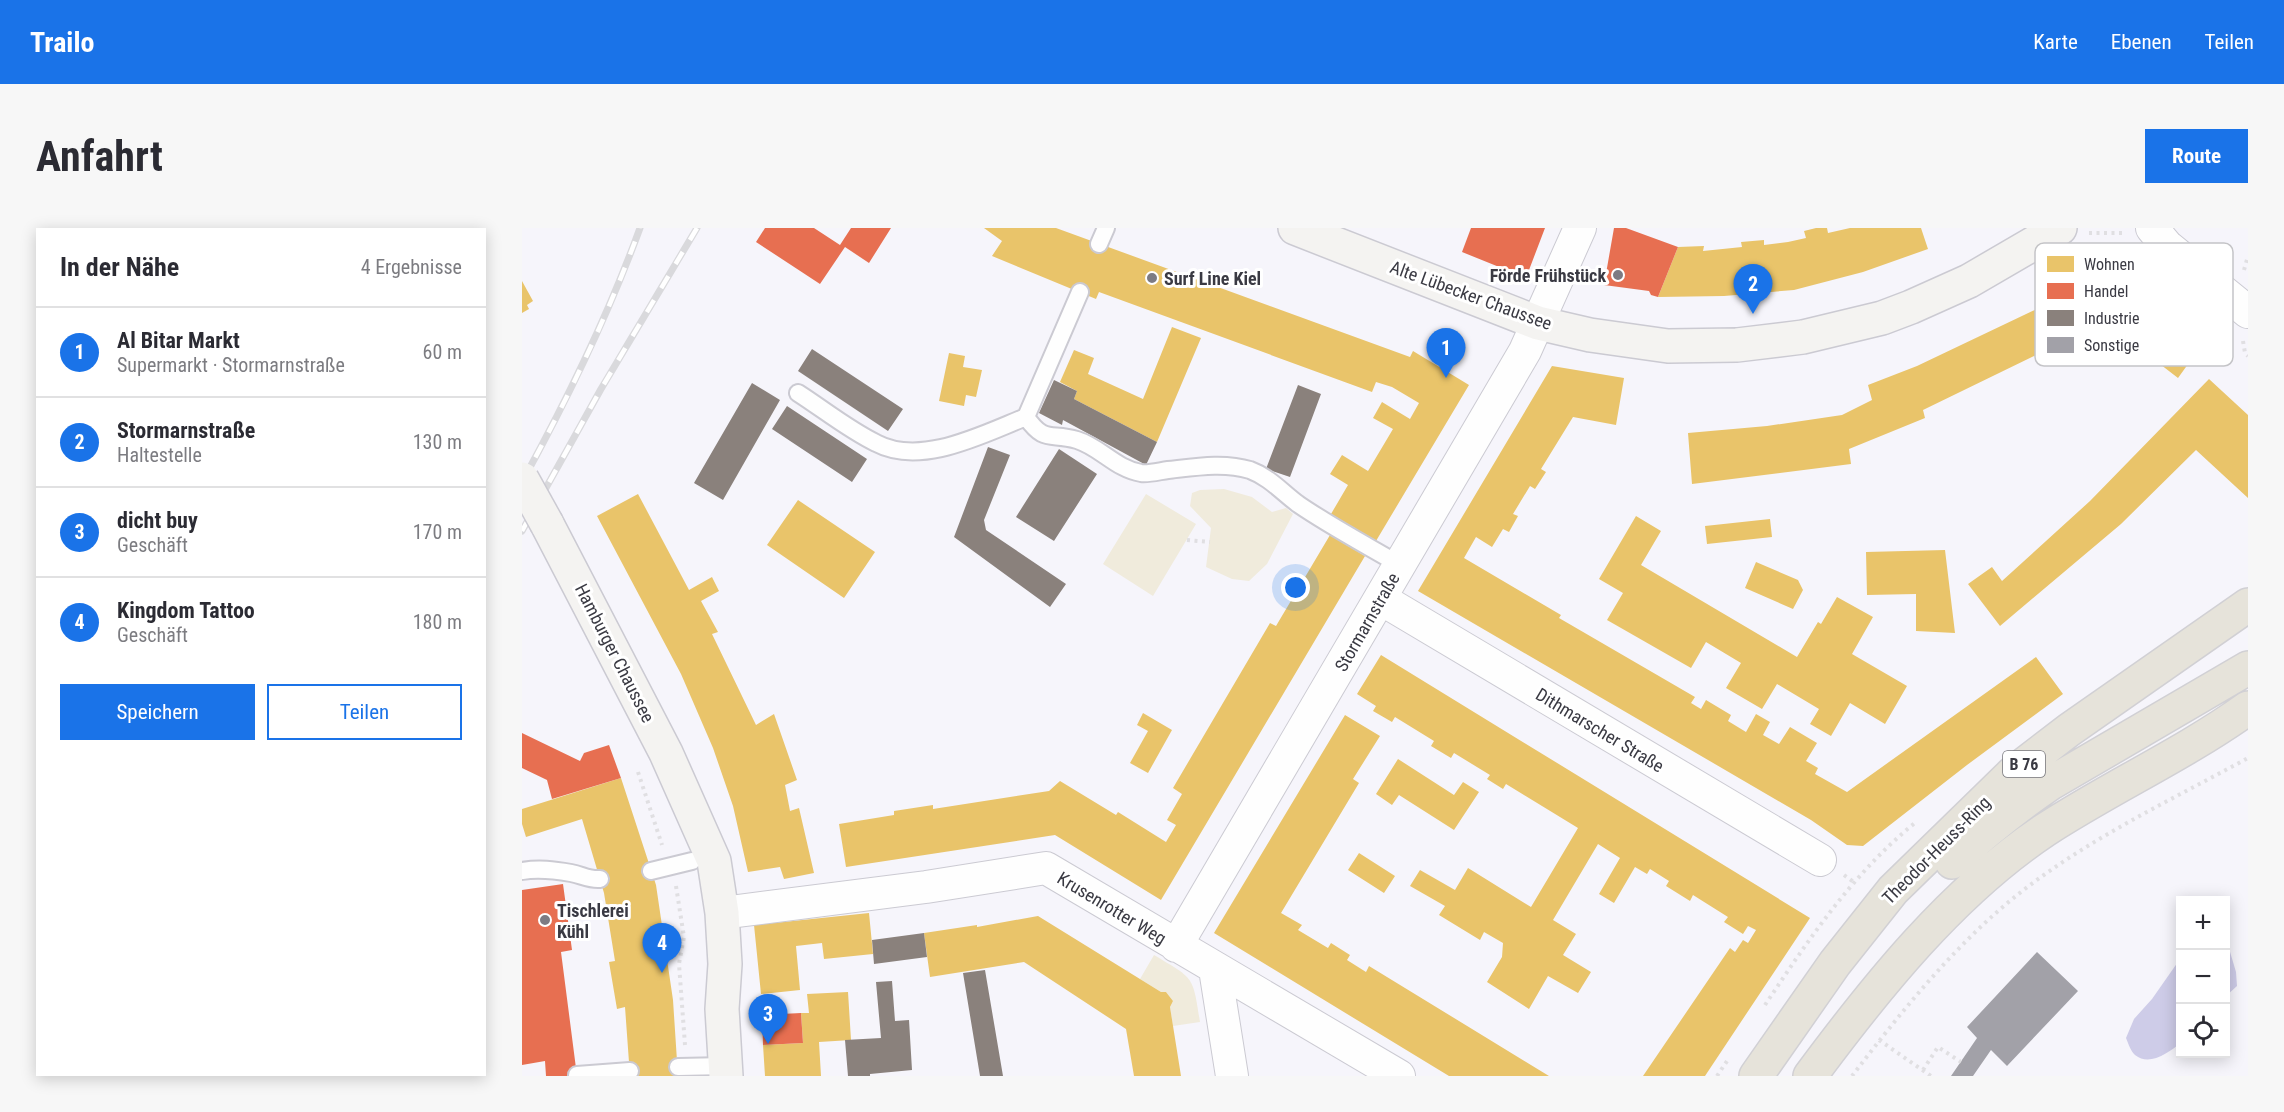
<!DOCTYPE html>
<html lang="de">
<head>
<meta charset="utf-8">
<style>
	:root { --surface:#fff; --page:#f7f7f7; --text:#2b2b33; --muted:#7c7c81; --line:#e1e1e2; --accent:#1a73e8 }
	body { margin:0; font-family:"Roboto Condensed",sans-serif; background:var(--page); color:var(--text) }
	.controls { position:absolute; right:18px; bottom:18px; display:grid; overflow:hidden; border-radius:0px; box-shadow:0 3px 15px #0003 }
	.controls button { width:54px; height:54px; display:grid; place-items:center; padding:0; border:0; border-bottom:2px solid var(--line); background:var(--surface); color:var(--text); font:30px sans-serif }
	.you { position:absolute; left:774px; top:360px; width:21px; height:21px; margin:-15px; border:4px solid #fff; border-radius:50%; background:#1a73e8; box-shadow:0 0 0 9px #1a73e833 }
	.badge { display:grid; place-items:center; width:39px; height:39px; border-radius:50%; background:var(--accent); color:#fff; font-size:20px; font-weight:700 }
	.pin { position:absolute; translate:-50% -50px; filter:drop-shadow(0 2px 3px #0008) }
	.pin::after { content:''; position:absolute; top:32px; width:21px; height:18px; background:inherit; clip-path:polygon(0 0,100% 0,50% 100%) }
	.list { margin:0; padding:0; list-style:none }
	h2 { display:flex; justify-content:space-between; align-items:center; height:78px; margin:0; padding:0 24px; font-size:26px }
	h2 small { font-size:20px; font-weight:400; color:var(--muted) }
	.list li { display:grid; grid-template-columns:39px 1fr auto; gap:18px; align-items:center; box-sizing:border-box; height:90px; padding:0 24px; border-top:2px solid var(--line) }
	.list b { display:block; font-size:22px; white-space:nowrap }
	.list p { margin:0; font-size:20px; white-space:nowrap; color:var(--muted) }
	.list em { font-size:20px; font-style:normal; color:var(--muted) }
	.actions { display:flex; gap:12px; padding:18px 24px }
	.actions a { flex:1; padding:14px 0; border:2px solid var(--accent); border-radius:0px; text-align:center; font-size:21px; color:var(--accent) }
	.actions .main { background:var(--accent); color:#fff }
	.icon { flex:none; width:33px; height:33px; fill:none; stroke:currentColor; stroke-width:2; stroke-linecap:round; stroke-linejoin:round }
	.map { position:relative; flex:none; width:1726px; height:848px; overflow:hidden; border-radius:0px }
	header { display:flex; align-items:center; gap:36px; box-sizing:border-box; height:84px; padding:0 30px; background:var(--accent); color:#fff }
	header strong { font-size:28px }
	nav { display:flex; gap:33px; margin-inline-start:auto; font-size:21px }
	.intro { display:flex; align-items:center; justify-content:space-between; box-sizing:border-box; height:144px; padding:0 36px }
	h1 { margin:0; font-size:42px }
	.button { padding:15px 27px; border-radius:0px; background:var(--accent); color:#fff; font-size:21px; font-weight:700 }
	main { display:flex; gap:36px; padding:0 36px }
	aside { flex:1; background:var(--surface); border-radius:0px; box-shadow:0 3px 15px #0003 }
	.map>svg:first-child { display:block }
</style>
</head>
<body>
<header>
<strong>Trailo</strong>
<nav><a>Karte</a><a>Ebenen</a><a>Teilen</a></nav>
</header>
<div class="intro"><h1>Anfahrt</h1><a class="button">Route</a></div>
<main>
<aside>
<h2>In der Nähe<small>4 Ergebnisse</small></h2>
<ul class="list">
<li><span class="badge">1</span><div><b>Al Bitar Markt</b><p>Supermarkt · Stormarnstraße</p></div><em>60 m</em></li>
<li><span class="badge">2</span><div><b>Stormarnstraße</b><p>Haltestelle</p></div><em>130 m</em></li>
<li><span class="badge">3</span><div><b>dicht buy</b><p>Geschäft</p></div><em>170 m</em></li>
<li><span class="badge">4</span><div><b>Kingdom Tattoo</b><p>Geschäft</p></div><em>180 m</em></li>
</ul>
<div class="actions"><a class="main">Speichern</a><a>Teilen</a></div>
</aside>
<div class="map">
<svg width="1726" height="848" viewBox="0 0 1726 848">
	<rect width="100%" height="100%" fill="#f6f5fb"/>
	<!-- green -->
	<path fill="#f0ebdc" d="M702 261 730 269 750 284 764 280 771 286 745 336 727 353 710 351 684 339 689 300 668 278 670 265 678 262Z
		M624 266 674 296 631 368 581 336Z
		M632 727C672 751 671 747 678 794L651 798 648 779 651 773 644 764H639L618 751Z"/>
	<!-- water -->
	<path fill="#cecce8" d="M1704 716 1706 717 1714 744 1715 758 1704 768Z
		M1658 731V816C1646 824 1628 839 1613 827 1609 824 1606 815 1604 810L1612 791 1630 771Z"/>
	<!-- homes -->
	<path fill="#e9c46a" d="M462 0H534L888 129 891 123 947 157 854 313 809 286 826 257 808 246 820 227 846 243 871 201 851 190 860 174 888 191 897 175 870 159 854 154 850 164 577 64 574 71 470 28 480 13Z
		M1294 0H1305L1306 5 1328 0H1399L1406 21 1341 44 1272 62 1202 68 1136 69 1156 19 1182 18 1181 23 1220 19 1219 14 1242 12V17L1266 14 1284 10 1282 3Z
		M1579 24 1596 27 1687 107 1656 150 1608 113 1614 106 1597 94 1575 90 1555 100 1557 106 1401 182 1403 190 1327 221 1329 236 1170 256 1166 205 1245 198 1320 187 1350 172 1346 157 1395 138 1540 69 1533 54Z
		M0 53 11 73 5 77 7 81 0 85Z
		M650 99 679 110 635 214 552 171 555 163 538 154 552 122 572 130 566 146 621 171Z
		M427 125 443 128 441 139 460 142 454 169 444 167 442 178 417 173Z
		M1030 138 1102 150 1094 197 1051 189 1019 241 1024 244 1013 261 1008 258 991 286 996 288 987 304 981 301 970 319 954 309 942 330 1039 387 1037 390 1173 469 1169 475 1179 481 1184 472 1209 487 1206 493 1224 504 1234 486 1248 494 1241 507 1257 516 1268 499 1295 515 1284 533 1296 540 1293 546 1325 564 1514 429 1541 466 1445 537 1341 618 1325 617 1289 592 896 363Z
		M1687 151 1726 187V270L1674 222 1599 296 1478 398 1446 356 1470 339 1480 353 1568 273Z
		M116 266 167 362 190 349 197 363 179 373 196 404 190 406 234 497 252 486 275 552 263 557 268 583 277 580 292 645 262 651 258 639 226 644 211 578 191 520 159 446 75 288Z
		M276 272 353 324 322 370 245 317Z
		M1114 288 1139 303 1119 337 1275 429 1296 394 1299 396 1315 369 1351 389 1330 426 1385 458 1363 496 1328 475 1309 508 1288 496 1297 481 1255 456 1240 481 1204 460 1219 435 1184 414 1169 440 1085 392 1101 365 1077 351Z
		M1248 291 1250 309 1185 316 1183 298Z
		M808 307 843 328 639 672 533 607 324 639 317 596 372 587V583L411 577V581L527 563 538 553 594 587 596 584 644 614 654 597 645 592 660 566 651 560 748 395 754 398Z
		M1423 322 1433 405 1394 403V366L1345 367 1344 324Z
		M1234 334 1276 352 1281 362 1271 381 1223 360Z
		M859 427 1288 690 1183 848H1121L1208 720 1213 724 1221 712 1226 715 1234 702 1226 698 1221 706 1202 694 1206 689 1171 667 1168 673 1144 658 1147 653 1128 641 1125 646 1113 639 1092 675 1077 666 1098 630 1076 616 1031 692 1054 706 1041 727 1069 744 1056 765 1026 748 1007 781 965 754 980 729 981 715 962 704 958 712 917 687 923 678 888 658 898 642 933 662 946 640 1009 679 1056 600 984 556 981 561 965 551 968 547 932 525 929 530 909 518 912 513 873 489 870 494 851 483 854 478 835 466Z
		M621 485 650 502 626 545 608 535 626 503 615 497Z
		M823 487 858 508 831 551 837 555 759 685 780 697 776 702 806 720 809 715 828 727 825 732 844 744 847 738 1027 848H927L692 705Z
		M876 531 932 567 941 554 957 564 932 602 877 567 870 577 854 566Z
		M99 550 134 657 151 772 156 848H108L103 779 95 781 87 734 93 733 82 665 60 591 4 609 0 596V581Z
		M837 625 873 648 862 665 826 642Z
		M347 685 351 726 302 731 300 715 274 718 278 762 239 766 232 697Z
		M516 688 639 764H644L651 773 648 779 659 848H612L604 801 502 734 408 749 402 705 455 697V699Z
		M326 764 329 812 297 814 299 848H243L241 817 281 815 279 785H287L285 766Z"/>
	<!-- shops -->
	<path fill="#e76f51" d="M243 0H292L318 17 329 0H369L347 35 323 19 298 56 234 14Z
		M949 0H1023L1007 42 997 47 940 24Z
		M1092 0H1104L1156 19 1136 69 1129 67 1127 63 1082 57Z
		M0 505 58 533 62 525 87 517 99 550 30 571 25 552 0 540Z
		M41 656 50 722 39 724 55 848H24L23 833 0 837V662Z
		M279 785 281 815 241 817 240 787Z"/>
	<!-- industry -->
	<path fill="#8a817c" d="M290 121 381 181 366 203 276 143Z
		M532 152 555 163 552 171 635 214 624 237 541 192 540 197 517 185Z
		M230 155 258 172 201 272 172 255Z
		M776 157 799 166 768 249 744 241Z
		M265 178 345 231 330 254 250 201Z
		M466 219 488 227 462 292 464 302 544 356 528 379 432 309Z
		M537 221 575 246 532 313 494 289Z
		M402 705 405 729 352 736 350 712Z
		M463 742 481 848H458L441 745Z
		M370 753 373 793 387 792 390 842 348 846V848H326L323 812 359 810 354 754Z"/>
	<!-- building -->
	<path fill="#a2a1a8" d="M1515 724 1556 763 1485 838 1469 822 1451 848H1429L1455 810 1445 799Z"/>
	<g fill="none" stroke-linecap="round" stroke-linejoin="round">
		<!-- service casing -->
		<g stroke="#cbcad2" stroke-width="20">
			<path id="service" d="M577 16 584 0
				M276 165C301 181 327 202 354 215 399 239 461 206 504 189 523 216 528 204 555 212 578 219 594 241 619 245 627 246 638 243 646 242 673 239 702 234 728 242 747 249 760 264 776 276 808 298 844 317 878 337
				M504 189 558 64
				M0 643C17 640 32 642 49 645 60 647 67 652 78 651
				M129 643 170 633
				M156 839 204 838
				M55 847 108 843"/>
		</g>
		<!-- minor casing -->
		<g stroke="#cbcad2" stroke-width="34">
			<path id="minor" d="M1630 0 1645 18 1726 84
				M859 371 1298 632
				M200 685 404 659 524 640 877 848
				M654 718 1003 123 1058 0
				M693 741 710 848"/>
		</g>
		<!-- secondary casing -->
		<g stroke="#cbcad2" stroke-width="36">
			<path id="secondary" d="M773 0 1016 95 1068 107 1146 118 1215 117 1281 109 1360 90 1389 79 1447 53 1538 0
				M25 296 144 525 192 633 200 685 203 736 200 781 204 848"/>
		</g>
		<!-- trunk casing -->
		<g stroke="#d1d0d4" stroke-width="36">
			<path id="trunk" d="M1430 634C1461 605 1494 579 1529 555L1726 440
				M1234 848 1313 735 1371 662 1491 545 1547 502 1726 377
				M1288 848C1354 759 1430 664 1523 602 1589 559 1662 526 1726 480"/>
		</g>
		<!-- path -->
		<path stroke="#e0dfe2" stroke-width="4" stroke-dasharray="3 4.5" stroke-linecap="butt" d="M1567 5H1601
			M1722 42 1726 28
			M1721 113 1723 125 1726 128
			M665 312 688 314
			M116 544 140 617
			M1322 647 1333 655
			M154 658 162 709 157 736 163 817
			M1243 777C1287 711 1331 645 1394 594
			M1357 812 1409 848
			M1401 842 1416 819 1439 834
			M1195 848 1205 833
			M1330 848C1379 784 1435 714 1499 664 1568 610 1649 572 1726 530"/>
		<!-- service -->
		<use href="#service" stroke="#fefefe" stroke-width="16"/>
		<!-- minor -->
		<use href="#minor" stroke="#fefefe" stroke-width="32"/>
		<!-- secondary -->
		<use href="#secondary" stroke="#f4f3f1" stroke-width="33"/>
		<!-- trunk -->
		<use href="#trunk" stroke="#e6e3da" stroke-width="33"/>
		<!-- rail casing -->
		<g stroke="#d9d9dc" stroke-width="7">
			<path id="rail" d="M0 254C45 172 86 88 118 0
				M0 303 79 161 175 0"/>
		</g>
		<!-- rail -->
		<use href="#rail" stroke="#fff" stroke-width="4.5" stroke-dasharray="14" stroke-linecap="butt"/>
		<!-- secondary-bridge casing -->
		<g stroke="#cbcad2" stroke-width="36" stroke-linecap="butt">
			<path id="secondary-bridge" d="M0 251 25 296"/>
		</g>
		<!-- secondary-bridge -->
		<use href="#secondary-bridge" stroke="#f4f3f1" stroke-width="33"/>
	</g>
	<!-- markers -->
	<g fill="#7c7b83" stroke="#fff" stroke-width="2">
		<circle cx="1096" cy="47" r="6"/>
		<circle cx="630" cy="50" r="6"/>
		<circle cx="23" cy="692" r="6"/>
	</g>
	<g text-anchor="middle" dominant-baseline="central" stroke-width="6" stroke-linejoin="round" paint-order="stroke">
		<!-- shield labels -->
		<rect fill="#fff" stroke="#75757b" stroke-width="1.5" x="1481" y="523" width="42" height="26" rx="4.5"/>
		<g font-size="16" font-weight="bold" fill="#3a3a43">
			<text x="1502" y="536">B 76</text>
		</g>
		<!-- poi labels -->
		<g font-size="18" font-weight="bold" fill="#3a3a43" stroke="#fff" text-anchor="start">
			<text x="1084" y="47" text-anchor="end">Förde Frühstück</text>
			<text x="642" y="50">Surf Line Kiel</text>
			<text x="35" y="682">Tischlerei<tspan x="35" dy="21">Kühl</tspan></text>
		</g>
		<!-- street labels -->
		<g font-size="18" fill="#3a3a43" stroke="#fff">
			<text transform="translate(949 67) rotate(20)">Alte Lübecker Chaussee</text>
			<text transform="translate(845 394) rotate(-60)">Stormarnstraße</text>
			<text transform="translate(93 425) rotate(63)">Hamburger Chaussee</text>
			<text transform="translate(1078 502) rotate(31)">Dithmarscher Straße</text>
			<text transform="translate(1414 622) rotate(-45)">Theodor-Heuss-Ring</text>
			<text transform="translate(590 680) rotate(31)">Krusenrotter Weg</text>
		</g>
	</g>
	<!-- legend -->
	<rect x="1513" y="15" width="198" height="123" rx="9" fill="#fff" stroke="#c4c4c7" stroke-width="1.5"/>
	<rect x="1525" y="28" width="27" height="16" fill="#e9c46a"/>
	<rect x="1525" y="55" width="27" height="16" fill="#e76f51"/>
	<rect x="1525" y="82" width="27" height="16" fill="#8a817c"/>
	<rect x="1525" y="109" width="27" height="16" fill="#a2a1a8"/>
	<g font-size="16" fill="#3a3a43">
		<text x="1562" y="42">Wohnen</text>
		<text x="1562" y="69">Handel</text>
		<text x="1562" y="96">Industrie</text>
		<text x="1562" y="123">Sonstige</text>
	</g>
</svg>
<div class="controls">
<button>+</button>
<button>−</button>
<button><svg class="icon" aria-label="locate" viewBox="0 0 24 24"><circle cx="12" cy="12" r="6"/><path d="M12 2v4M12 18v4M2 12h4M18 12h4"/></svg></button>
</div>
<div class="you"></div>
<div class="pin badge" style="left:924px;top:150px">1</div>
<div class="pin badge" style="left:1231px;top:86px">2</div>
<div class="pin badge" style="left:246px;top:816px">3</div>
<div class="pin badge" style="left:140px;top:745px">4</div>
</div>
</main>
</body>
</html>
